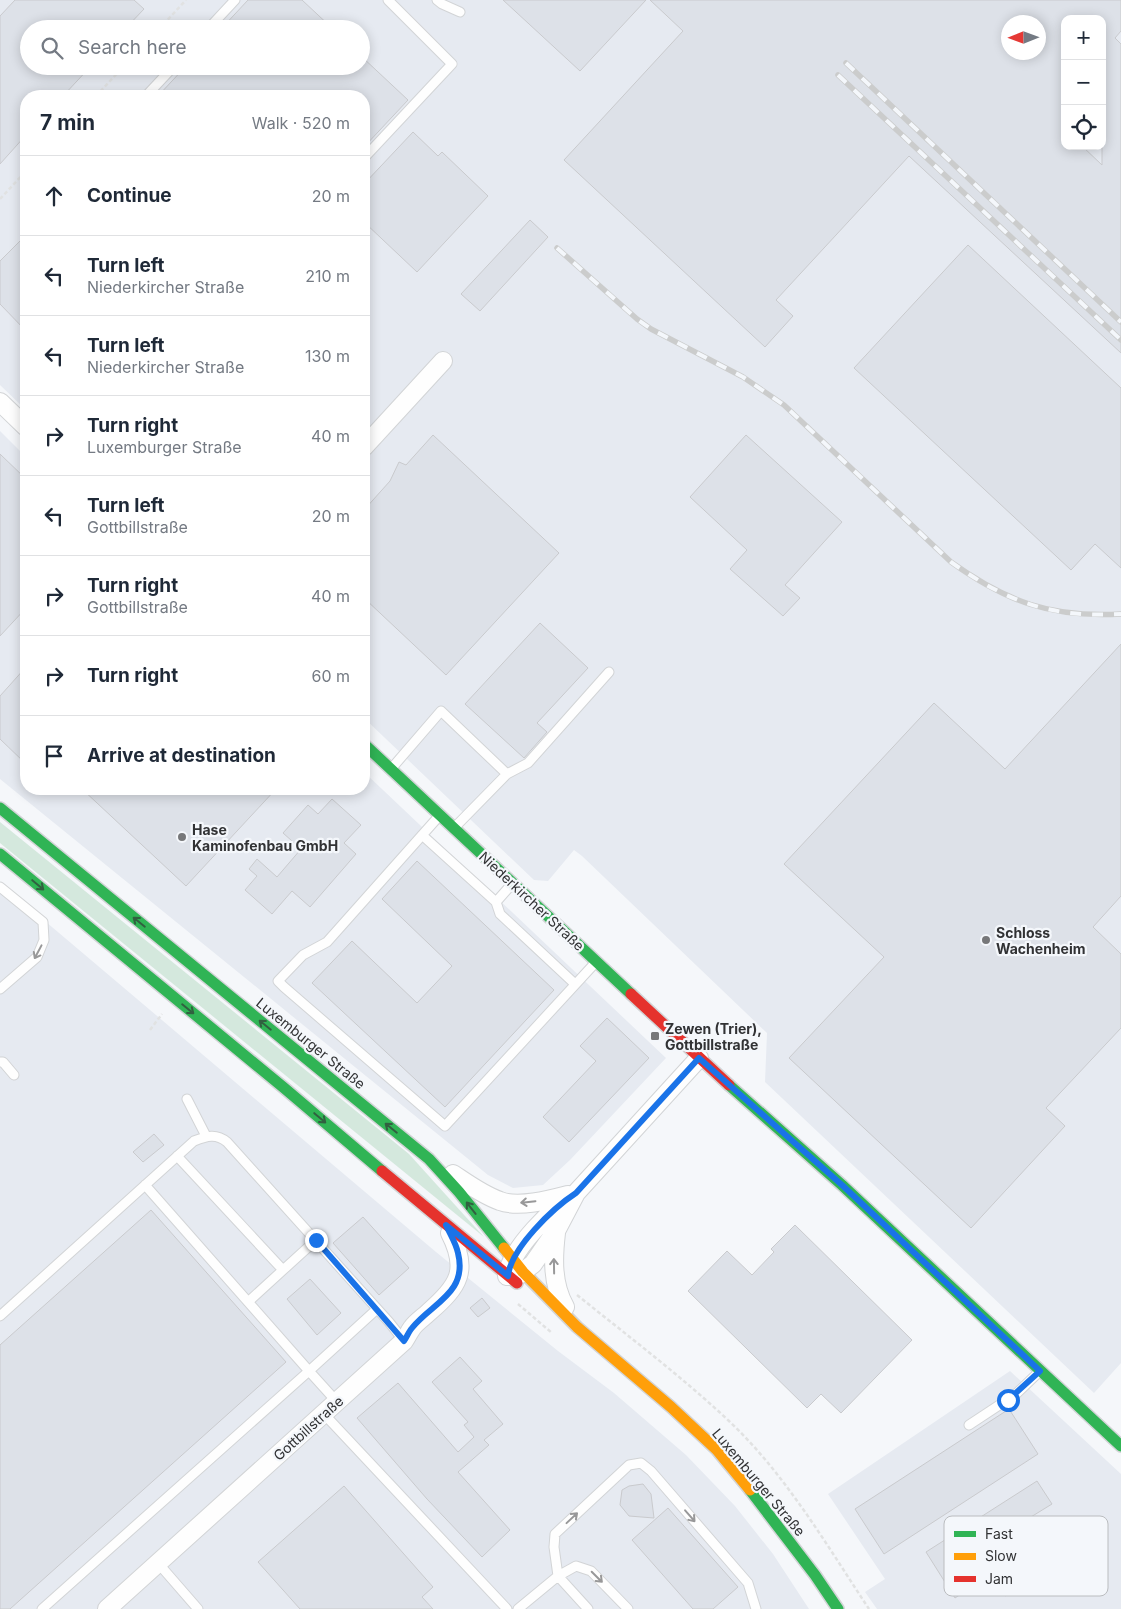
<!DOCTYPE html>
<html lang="en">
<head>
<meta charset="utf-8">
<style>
	:root { --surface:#fff; --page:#f6f6f7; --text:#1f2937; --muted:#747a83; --line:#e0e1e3 }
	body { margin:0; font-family:Inter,sans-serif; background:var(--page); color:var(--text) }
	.controls { position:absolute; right:15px; top:15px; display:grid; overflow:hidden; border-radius:10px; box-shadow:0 2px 12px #0003 }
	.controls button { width:45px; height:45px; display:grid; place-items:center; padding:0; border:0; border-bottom:1px solid var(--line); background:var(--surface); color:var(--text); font:25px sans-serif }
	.compass { position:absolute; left:1001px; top:15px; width:45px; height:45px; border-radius:50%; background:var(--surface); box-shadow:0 2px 12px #0003; rotate:269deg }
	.stop { position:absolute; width:15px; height:15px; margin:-11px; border:4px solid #1a73e8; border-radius:50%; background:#fff }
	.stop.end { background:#1a73e8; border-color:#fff; box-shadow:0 1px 5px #0008 }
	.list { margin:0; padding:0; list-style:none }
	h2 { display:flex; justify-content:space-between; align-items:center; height:65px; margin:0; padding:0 20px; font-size:21px }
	h2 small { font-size:16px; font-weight:400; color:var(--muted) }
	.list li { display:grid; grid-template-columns:32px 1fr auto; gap:15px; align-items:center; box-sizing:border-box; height:80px; padding:0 20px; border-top:1px solid var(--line) }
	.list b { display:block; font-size:19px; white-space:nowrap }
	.list p { margin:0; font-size:16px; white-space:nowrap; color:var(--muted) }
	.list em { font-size:16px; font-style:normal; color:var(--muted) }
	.icon { flex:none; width:28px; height:28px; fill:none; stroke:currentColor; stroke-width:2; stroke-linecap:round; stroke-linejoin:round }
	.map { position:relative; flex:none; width:1121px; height:1609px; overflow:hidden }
	.search { position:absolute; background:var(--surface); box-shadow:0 2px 12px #0003; left:20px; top:20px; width:350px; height:55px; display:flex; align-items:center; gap:12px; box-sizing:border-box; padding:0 18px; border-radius:28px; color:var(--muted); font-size:19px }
	.panel { position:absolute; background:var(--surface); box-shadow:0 2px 12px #0003; left:20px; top:90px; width:350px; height:705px; border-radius:20px }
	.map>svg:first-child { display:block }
</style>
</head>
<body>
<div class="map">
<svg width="1121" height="1609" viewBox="0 0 1121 1609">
	<rect width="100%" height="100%" fill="#f5f7fa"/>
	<!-- built -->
	<path fill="#e6eaf1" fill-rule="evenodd" d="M0 0H1121V1363L1094 1393 765 1082 767 1033 582 856 574 850 548 881 534 880 364 718V96H26V410L0 385ZM1065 19H1102V146H1065ZM1008 22H1038V52H1008ZM29 29H361V66H29Z
		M0 431 26 457V789H364V772L666 1058 570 1160 543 1185 513 1188 488 1175 0 779Z
		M0 883 436 1252 558 1351 614 1393 686 1455 735 1506 773 1554 809 1609H0Z
		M1010 1371 1121 1474V1609H877L865 1592 885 1579 828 1494Z"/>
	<!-- green -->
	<path fill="#d4e8dd" d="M0 822 409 1154 484 1237 0 843Z"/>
	<!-- building -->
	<path fill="#dde1e8" stroke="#c9cacd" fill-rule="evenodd" d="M15 0H134L144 9 125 29H29V66H91L63 96H26V135L0 164V16Z
		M248 0H302L333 29H221Z
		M503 0H646L580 71Z
		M650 0H1121V31L1115 38 1121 44V353L909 156 776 300 793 316 765 347 564 160 683 31ZM1065 19H1102V165L1082 146H1065ZM1008 22H1038V52H1008Z
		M361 56 408 100 364 147V96H158L186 66H361Z
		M413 132 438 156 442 152 488 196 417 272 364 222V184Z
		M530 220 548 237 480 311 461 294Z
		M26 235V331L0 304V261Z
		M968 245 1121 388V568L1095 544 1071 570 854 368Z
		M433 435 559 553 446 675 364 598V510L390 481 399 462 406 465Z
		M746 435 842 522 785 585 800 598 783 616 730 569 747 550 690 497Z
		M0 454 26 479V608L0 636Z
		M540 623 588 668 537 723 547 732 524 758 465 704Z
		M1121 644V896L1093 927 1121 954V1028L1046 1108 1065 1126 971 1228 789 1058 884 957 784 864 934 703 1005 769Z
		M26 667V764L0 739V696Z
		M82 789H276L186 886Z
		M332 799 361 825 344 843 356 854 310 907 292 891 272 914 245 890 257 876 249 869 257 859 277 877 301 849 283 833 308 805 318 814Z
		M417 861 554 990 445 1107 312 983 352 941 417 1003 452 966 382 899Z
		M607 1018 649 1058 569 1142 543 1117 596 1061 580 1046Z
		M154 1134 164 1145 143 1162 133 1152Z
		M151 1210 286 1362 10 1609H0V1345Z
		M363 1217 409 1268 379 1295 333 1243Z
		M795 1225 912 1340 841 1413 821 1394 807 1408 688 1291 727 1251 752 1275 774 1252 771 1249Z
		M310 1279 341 1313 317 1335 287 1299Z
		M482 1298 490 1308 478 1317 470 1308Z
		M460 1357 482 1381 473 1389 503 1424 484 1440 489 1445 458 1472 510 1530 482 1557 427 1499 357 1418 398 1383 458 1452 474 1437 464 1425 468 1422 432 1382Z
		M1009 1409 1038 1454 884 1554 855 1509Z
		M1037 1481 1052 1504 1026 1520 1040 1543 1029 1550 1043 1572 1005 1596 991 1574 955 1598 926 1552Z
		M643 1484 651 1494 654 1518 629 1516 620 1505 622 1490 629 1486Z
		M344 1486 433 1587 422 1597 433 1609H300L258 1562Z
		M668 1508 738 1587 713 1609H693L632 1540Z"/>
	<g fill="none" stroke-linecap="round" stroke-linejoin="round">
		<!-- lane casing -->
		<g stroke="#d2d4d6" stroke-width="11">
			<path id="lane" d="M437 0 442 4 460 12
				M208 29 235 0
				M146 96 174 66
				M364 158 452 64 388 0
				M391 769 441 711 507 774
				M440 815 327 942 303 955 278 981 284 987 445 1126 596 962
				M454 828 507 774 528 763 609 672
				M422 835 496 902
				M512 884 496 902 500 914 575 984
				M0 887 43 922 44 940 37 957 0 989
				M0 1062H3L14 1075
				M187 1099 206 1136
				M177 1156 283 1270 316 1240
				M145 1185 309 1371 377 1309
				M248 1302 283 1270
				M0 1316 194 1141C207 1136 216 1133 227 1142L389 1322 404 1341
				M324 1414 507 1609
				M969 1425 1016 1394 1040 1371
				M158 1563 198 1609
				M42 1609 309 1371 337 1402
				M518 1609 558 1576 576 1566 591 1571 628 1609
				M588 1609 558 1576 554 1547 555 1534 629 1465 641 1463 651 1471 748 1583 756 1609"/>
		</g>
		<!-- street casing -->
		<g stroke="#d2d4d6" stroke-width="20">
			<path id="street" d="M0 402 26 427
				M364 447 443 361
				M453 1174C468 1184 483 1195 500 1201 518 1208 549 1200 568 1195
				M576 1193C553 1208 511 1248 507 1276L520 1274 533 1264 556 1231 576 1193 699 1058
				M556 1233C553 1258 552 1284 565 1307
				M107 1609 404 1341C407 1337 409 1332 412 1328 416 1322 424 1317 429 1312 459 1286 469 1270 450 1233"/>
		</g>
		<!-- fast casing -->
		<g stroke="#d2d4d6" stroke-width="14">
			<path id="fast" d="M364 744 631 994
				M0 808 429 1159 459 1192 504 1248
				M0 854 283 1087 382 1171
				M729 1085 842 1185 1121 1446
				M750 1490 815 1575 838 1609"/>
		</g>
		<!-- slow casing -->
		<g stroke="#d2d4d6" stroke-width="14">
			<path id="slow" d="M504 1248 523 1272 577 1327 671 1407 717 1450 750 1490"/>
		</g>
		<!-- jam casing -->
		<g stroke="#d2d4d6" stroke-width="14">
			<path id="jam" d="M631 994 729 1085
				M382 1171 517 1283"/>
		</g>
		<!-- path -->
		<path stroke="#e1e2e2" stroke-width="2.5" stroke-dasharray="4 2.5" stroke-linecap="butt" d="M159 29 186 0
			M96 96 124 66
			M0 199 26 171
			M150 1030 162 1014
			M577 1295C628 1336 681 1376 729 1421 786 1475 826 1544 869 1609
			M518 1304 552 1333"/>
		<!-- lane -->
		<use href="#lane" stroke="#fefefe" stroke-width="9"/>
		<!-- street -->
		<use href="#street" stroke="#fefefe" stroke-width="18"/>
		<!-- fast -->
		<use href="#fast" stroke="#30b455" stroke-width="11"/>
		<!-- slow -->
		<use href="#slow" stroke="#ff9f0a" stroke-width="11"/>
		<!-- jam -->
		<use href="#jam" stroke="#e5322d" stroke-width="11"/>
		<!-- rail casing -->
		<g stroke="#cbcccc" stroke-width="5.5">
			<path id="rail" d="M846 63 1121 322
				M838 75 1121 340
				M557 248 637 319 651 329 743 377 784 405 951 562C1007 602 1051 618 1121 614"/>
		</g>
		<!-- rail -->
		<use href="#rail" stroke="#f4f7fb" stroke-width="4" stroke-dasharray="11" stroke-linecap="butt"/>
	</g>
	<!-- one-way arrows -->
	<defs><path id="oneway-shaft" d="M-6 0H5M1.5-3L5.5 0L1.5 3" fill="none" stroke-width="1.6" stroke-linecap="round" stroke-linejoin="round" transform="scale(1.25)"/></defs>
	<g stroke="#316040">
		<use href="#oneway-shaft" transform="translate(38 885) rotate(40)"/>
		<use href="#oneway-shaft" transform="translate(139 922) rotate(-141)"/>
		<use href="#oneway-shaft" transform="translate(188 1009) rotate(39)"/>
		<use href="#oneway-shaft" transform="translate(265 1025) rotate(-141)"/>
		<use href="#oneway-shaft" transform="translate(320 1118) rotate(40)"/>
		<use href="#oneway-shaft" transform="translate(391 1128) rotate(-141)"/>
		<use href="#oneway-shaft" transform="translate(471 1208) rotate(-128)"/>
	</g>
	<g stroke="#989899">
		<use href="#oneway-shaft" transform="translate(38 952) rotate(118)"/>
		<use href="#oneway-shaft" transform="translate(528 1202) rotate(174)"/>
		<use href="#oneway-shaft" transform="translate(554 1266) rotate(-91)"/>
		<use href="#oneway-shaft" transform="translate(690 1516) rotate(49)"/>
		<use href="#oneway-shaft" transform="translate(572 1518) rotate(-43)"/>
		<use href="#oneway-shaft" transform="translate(597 1577) rotate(45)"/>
	</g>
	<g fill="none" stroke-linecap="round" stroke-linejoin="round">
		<!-- route -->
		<path stroke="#1a73e8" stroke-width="6" d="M316 1240 404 1341C407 1337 409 1331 412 1328 432 1303 468 1293 458 1253 456 1243 450 1234 446 1225L508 1276C511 1248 553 1208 576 1193L699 1058 842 1185 1040 1371 1008 1400"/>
	</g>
	<!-- markers -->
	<g fill="#767779" stroke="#f4f7fb" stroke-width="2">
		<circle cx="182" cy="837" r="5"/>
		<circle cx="986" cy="940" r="5"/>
		<rect x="650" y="1031" width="10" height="10" rx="2.5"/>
	</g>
	<g text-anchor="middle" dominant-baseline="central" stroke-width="4.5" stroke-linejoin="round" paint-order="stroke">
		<!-- poi labels -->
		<g font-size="14" font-weight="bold" fill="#313234" stroke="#f4f7fb" text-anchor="start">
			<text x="192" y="829">Hase<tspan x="192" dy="16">Kaminofenbau GmbH</tspan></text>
			<text x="996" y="932">Schloss<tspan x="996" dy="16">Wachenheim</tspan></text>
			<text x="665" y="1028">Zewen (Trier),<tspan x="665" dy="16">Gottbillstraße</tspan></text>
		</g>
		<!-- street labels -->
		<g font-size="14" fill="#313234" stroke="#f4f7fb">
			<text transform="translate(532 901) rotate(43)">Niederkircher Straße</text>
			<text transform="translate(311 1043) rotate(39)">Luxemburger Straße</text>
			<text transform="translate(308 1428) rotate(-42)">Gottbillstraße</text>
			<text transform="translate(759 1482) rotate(50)">Luxemburger Straße</text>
		</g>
	</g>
	<!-- legend -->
	<rect x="944" y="1516" width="164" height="80" rx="8" fill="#f4f7fb" stroke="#babcbf" stroke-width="1"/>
	<rect x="954" y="1531" width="22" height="6" fill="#30b455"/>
	<rect x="954" y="1553" width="22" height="7" fill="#ff9f0a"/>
	<rect x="954" y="1576" width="22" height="6" fill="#e5322d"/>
	<g font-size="14" fill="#313234">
		<text x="985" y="1539">Fast</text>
		<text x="985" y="1561">Slow</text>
		<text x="985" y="1584">Jam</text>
	</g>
</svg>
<div class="controls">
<button>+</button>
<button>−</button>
<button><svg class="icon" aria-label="locate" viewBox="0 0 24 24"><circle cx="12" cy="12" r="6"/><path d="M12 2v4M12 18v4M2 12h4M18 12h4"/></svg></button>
</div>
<svg class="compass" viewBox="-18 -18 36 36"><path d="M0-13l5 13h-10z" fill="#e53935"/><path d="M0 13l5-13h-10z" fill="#747a83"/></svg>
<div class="stop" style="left:1008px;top:1400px"></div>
<div class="stop end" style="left:316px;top:1240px"></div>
<div class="search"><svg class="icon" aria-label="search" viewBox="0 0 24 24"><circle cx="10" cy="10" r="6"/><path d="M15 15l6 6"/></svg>Search here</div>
<section class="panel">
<h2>7 min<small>Walk · 520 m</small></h2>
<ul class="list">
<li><svg class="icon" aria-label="ahead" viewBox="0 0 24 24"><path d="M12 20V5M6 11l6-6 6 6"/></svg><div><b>Continue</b></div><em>20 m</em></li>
<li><svg class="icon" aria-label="left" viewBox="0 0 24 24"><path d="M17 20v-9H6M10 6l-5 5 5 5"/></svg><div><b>Turn left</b><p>Niederkircher Straße</p></div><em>210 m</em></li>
<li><svg class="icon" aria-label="left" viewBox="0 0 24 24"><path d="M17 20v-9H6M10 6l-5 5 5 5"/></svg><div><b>Turn left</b><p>Niederkircher Straße</p></div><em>130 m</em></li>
<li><svg class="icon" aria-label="right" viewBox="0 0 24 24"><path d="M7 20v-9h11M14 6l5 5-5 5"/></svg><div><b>Turn right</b><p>Luxemburger Straße</p></div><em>40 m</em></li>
<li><svg class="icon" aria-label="left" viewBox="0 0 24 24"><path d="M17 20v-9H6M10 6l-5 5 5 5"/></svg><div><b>Turn left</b><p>Gottbillstraße</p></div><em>20 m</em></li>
<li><svg class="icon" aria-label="right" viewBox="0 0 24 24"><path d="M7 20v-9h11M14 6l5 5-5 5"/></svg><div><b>Turn right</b><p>Gottbillstraße</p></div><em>40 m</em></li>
<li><svg class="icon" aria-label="right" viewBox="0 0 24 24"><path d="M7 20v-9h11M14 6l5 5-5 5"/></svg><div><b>Turn right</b></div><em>60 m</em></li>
<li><svg class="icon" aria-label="arrive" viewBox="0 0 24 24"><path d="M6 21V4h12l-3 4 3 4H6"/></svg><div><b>Arrive at destination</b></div></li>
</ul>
</section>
</div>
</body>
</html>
